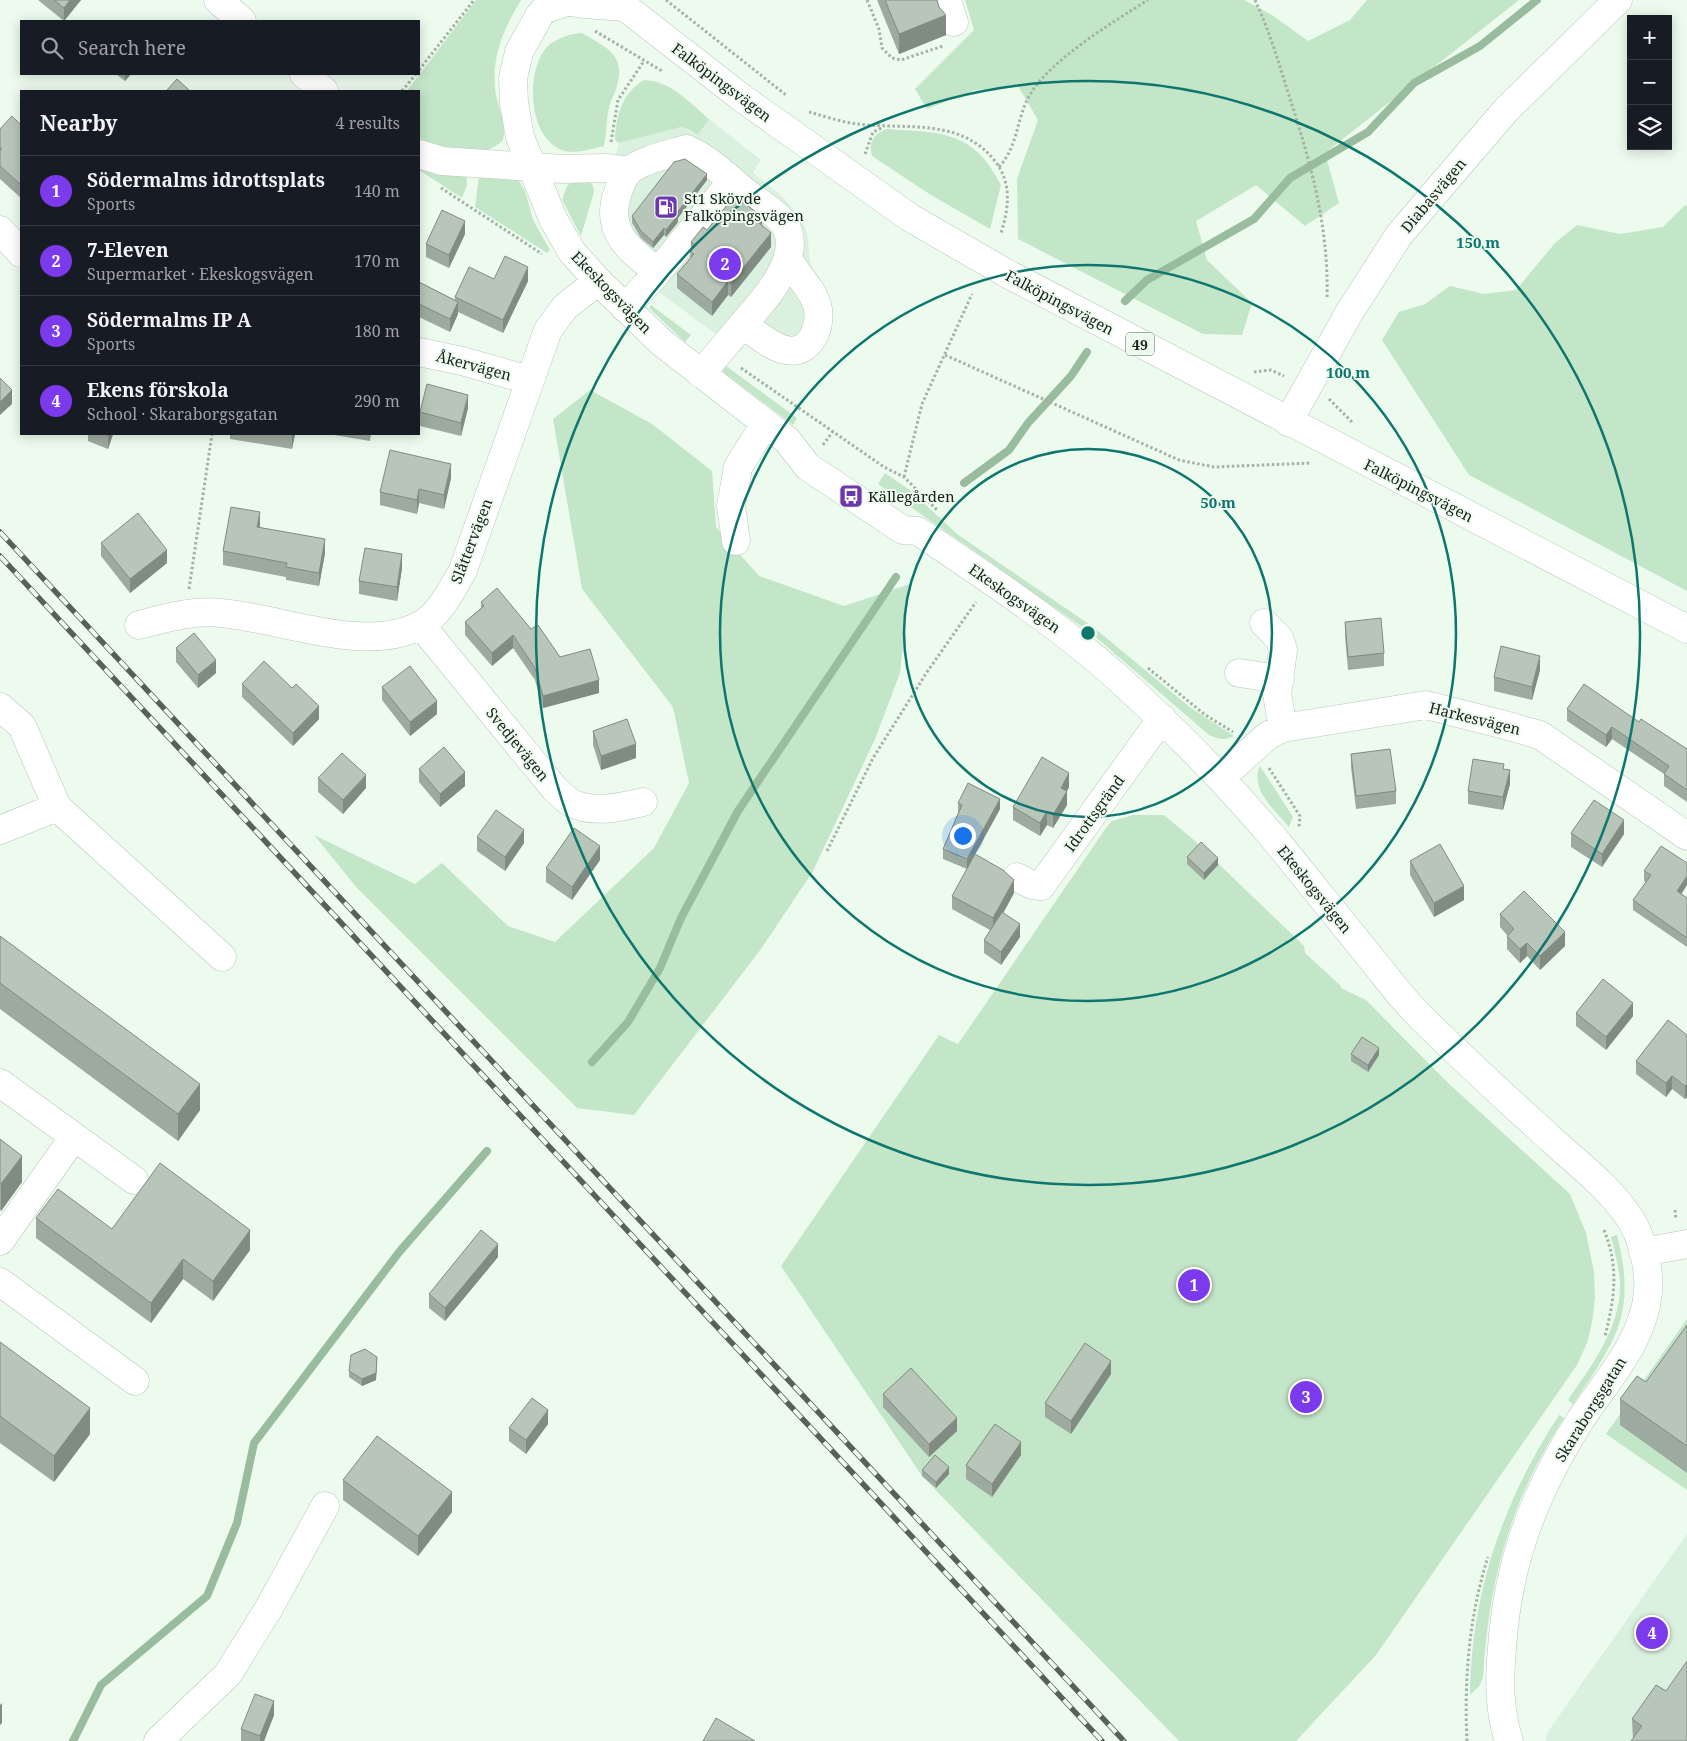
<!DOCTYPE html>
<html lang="en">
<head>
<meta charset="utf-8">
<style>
	:root { --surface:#171b24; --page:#242831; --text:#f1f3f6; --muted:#9ea1a6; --line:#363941; --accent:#7c3aed }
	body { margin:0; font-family:"Noto Serif",serif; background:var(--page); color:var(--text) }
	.controls { position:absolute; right:15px; top:15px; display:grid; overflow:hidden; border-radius:0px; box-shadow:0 2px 12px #0003 }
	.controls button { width:45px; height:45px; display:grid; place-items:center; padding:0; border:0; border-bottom:1px solid var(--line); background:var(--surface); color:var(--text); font:25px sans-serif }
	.you { position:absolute; left:962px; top:835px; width:18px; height:18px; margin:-12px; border:4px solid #fff; border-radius:50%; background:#1a73e8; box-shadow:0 0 0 8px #1a73e833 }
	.badge { display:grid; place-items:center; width:32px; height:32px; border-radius:50%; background:var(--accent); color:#fff; font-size:16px; font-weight:700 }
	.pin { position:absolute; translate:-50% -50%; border:2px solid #fff; box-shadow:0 1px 5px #0006 }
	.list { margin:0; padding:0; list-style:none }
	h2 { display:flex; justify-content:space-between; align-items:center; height:65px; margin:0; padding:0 20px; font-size:21px }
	h2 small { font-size:16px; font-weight:400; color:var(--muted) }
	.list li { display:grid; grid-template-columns:32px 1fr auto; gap:15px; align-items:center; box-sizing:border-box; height:70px; padding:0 20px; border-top:1px solid var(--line) }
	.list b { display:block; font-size:19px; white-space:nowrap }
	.list p { margin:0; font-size:16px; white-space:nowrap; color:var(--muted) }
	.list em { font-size:16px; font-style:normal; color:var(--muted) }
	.icon { flex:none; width:28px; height:28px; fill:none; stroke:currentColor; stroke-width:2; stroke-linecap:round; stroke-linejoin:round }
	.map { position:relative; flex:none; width:1687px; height:1741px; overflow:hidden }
	.search { position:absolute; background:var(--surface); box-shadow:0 2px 12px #0003; left:20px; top:20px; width:400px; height:55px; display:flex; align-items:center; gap:12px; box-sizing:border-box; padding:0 18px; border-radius:0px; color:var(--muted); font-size:19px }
	.panel { position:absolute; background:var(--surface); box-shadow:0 2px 12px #0003; left:20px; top:90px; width:400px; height:345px; border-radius:0px }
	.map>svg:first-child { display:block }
</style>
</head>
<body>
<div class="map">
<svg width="1687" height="1741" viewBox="0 0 1687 1741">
	<rect width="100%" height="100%" fill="#ecfbee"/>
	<!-- built -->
	<path fill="#dbf1df" d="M709 119 761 160 753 173 784 198 802 219 808 236 809 257 813 270 825 289 833 310 831 334 813 356 771 359 745 344 740 352 660 293 609 244 603 227 604 199 619 143 681 127 689 129 698 135Z
		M1687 1534V1741H1546L1547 1733Z"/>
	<!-- green -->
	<path fill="#c3e5c8" d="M476 0H521C503 30 490 59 496 95 499 110 507 124 503 140 481 162 445 151 419 145V91H407Z
		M965 0H1244L1272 15 1308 41 1350 20 1367 0H1519L1325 153 1339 203 1305 226 1256 185 1196 221 1207 260 1252 303 1242 335 1203 334 1018 239 1017 179 1038 120 1018 86 976 90 927 109 915 89 974 30Z
		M582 33C608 48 627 56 616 89 615 94 611 99 610 104 606 118 607 132 604 146 590 149 575 155 562 150 528 138 525 71 547 47 556 38 570 34 582 33Z
		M644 80C671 81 690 103 709 119L698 135 689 129 681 127 619 143 615 140C616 115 622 93 644 80Z
		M887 129C942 133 973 130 1001 185L990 229 931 195 872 156C868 142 874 134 887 129Z
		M419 167 466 172 467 185 462 198 419 170Z
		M508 174 519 181 525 191 533 220 550 250 547 253 475 207 479 176Z
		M574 180 589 181 593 186 594 192 581 236 562 200 567 186Z
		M1685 205 1687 206V591L1469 475 1382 340 1399 312 1425 304 1450 286 1484 294 1516 290 1555 243 1577 225 1620 234 1663 227Z
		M651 305 691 335 685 342 649 308Z
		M726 366 797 418 793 425 722 371Z
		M590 390 652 424 712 471 716 527 759 576 844 606 910 584 900 673 875 739 813 871 761 949 634 1115 577 1108 357 888 314 835 415 884 442 863 508 926 555 942 654 848 689 783 673 707 582 589 553 419Z
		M885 473 911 491 957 534 1093 627 1191 708 1234 736C1225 741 1218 739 1209 735L1091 633 878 484Z
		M1260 766 1293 817 1289 827C1276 811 1249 789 1260 766Z
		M1133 815H1164L1195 841 1304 946 1305 953 1341 986V988L1366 1000 1447 1082 1570 1194 1586 1233 1594 1272 1595 1298 1592 1323 1587 1343 1577 1365 1376 1655 1296 1741H1179L922 1476 781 1266 939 1035 958 1044 1106 828 1112 821Z
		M1617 1235C1637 1314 1616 1340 1573 1404L1568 1400C1591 1366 1620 1329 1620 1286 1620 1270 1615 1253 1611 1237Z
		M1687 1319V1490L1606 1434Z
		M1559 1415 1564 1418C1510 1502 1489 1578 1483 1677L1480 1685 1470 1695C1471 1593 1503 1501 1559 1415Z"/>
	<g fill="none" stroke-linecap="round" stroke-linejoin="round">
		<!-- stream -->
		<path stroke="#99bc9f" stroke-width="8" d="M1125 301 1147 280 1254 219 1290 178 1368 132 1414 83 1480 46 1537 0
			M964 483 1009 450 1028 423 1071 376 1087 352
			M592 1062 628 1022 660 968 681 918 738 811 896 577
			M73 1741 101 1685 207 1596 237 1523 254 1443 400 1251 487 1151"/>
		<!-- minor casing -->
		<g stroke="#b9c7bb" stroke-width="29">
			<path id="minor" d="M218 0 242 21
				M947 0 954 22
				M567 2 545 9 539 16 519 52 513 78 514 103 520 137 553 219 572 252 598 281 661 342 787 440 808 467 903 530 918 531C987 578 1057 623 1119 679 1177 732 1232 787 1282 848 1311 884 1341 921 1370 957 1385 975 1399 995 1415 1011 1459 1056 1506 1098 1552 1140 1578 1164 1609 1187 1629 1217 1642 1236 1650 1269 1648 1292 1644 1342 1605 1382 1579 1422 1533 1496 1508 1562 1502 1648 1499 1681 1499 1710 1509 1741
				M304 74 324 91
				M419 154 442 161 563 169 606 168 629 171
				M732 181 658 272C631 251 605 233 617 195 619 188 623 177 629 171 641 160 670 154 686 149 708 158 726 176 744 191 755 200 778 214 785 225 804 257 763 302 743 324 756 333 770 347 786 350 811 356 823 324 817 305 812 288 796 274 788 259
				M0 230 21 253
				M625 308 658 272
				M419 352 462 361 529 380
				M701 374 743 324
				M1288 422 1349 313 1399 235 1506 110 1618 0
				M736 541 731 506 738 467 765 424
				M1264 623 1279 638 1283 650 1277 694 1283 728
				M139 625C166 618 193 610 221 613 280 618 364 654 419 626 439 616 453 588 463 570L548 330 565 307 598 281
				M421 625 554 788C559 793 566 800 572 803 593 814 622 807 643 802
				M1239 673 1280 679
				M0 707 22 726 57 807 222 957
				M1221 778 1267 736 1283 728 1426 705 1501 724 1540 735 1687 836
				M0 830 57 807
				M1017 877 1032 885 1041 886 1162 718
				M0 1083 134 1180
				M0 1241 74 1137
				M1643 1252 1687 1244
				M0 1282 135 1381
				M158 1741 228 1674 269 1608 325 1506"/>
		</g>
		<!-- major casing -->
		<g stroke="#b9c7bb" stroke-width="29">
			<path id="major" d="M565 0C575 5 610 5 625 7
				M625 7 742 98 909 217 1006 273 1687 629"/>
		</g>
		<!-- path -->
		<path stroke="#a5b1a7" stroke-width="3" stroke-dasharray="2.5 2.5" stroke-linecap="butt" d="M666 0 786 95
			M867 0 879 29 882 48 892 58 901 60 943 46
			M1255 0C1268 28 1277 57 1286 86 1309 157 1329 223 1327 299
			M595 31 662 71
			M419 70 474 0
			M402 91 416 74
			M809 112C824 116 841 122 857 124 906 130 960 117 995 161 1012 183 1009 208 1001 233
			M611 142 618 100 644 61
			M865 154 873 132 884 127
			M999 167C1019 145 1016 117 1031 93 1051 60 1114 21 1148 0
			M441 188 542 254
			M945 355 1179 460 1214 467 1311 463
			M741 368 884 467 904 477 937 510
			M1254 372 1271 370 1284 376
			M1329 399 1353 423
			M823 445 833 431
			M904 477 922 404 972 294
			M189 589 212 434
			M1148 668 1204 714 1233 732
			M1269 768 1300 816 1299 827
			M827 851 873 758 927 672 976 602
			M1675 1210 1676 1219
			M1604 1230C1619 1267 1615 1297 1605 1336
			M1467 1741C1464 1679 1469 1616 1488 1557"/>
		<!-- minor -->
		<use href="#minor" stroke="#fff" stroke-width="28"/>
		<!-- major -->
		<use href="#major" stroke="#fff" stroke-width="28"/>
		<!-- rail casing -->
		<g stroke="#586159" stroke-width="5.5">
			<path id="rail" d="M0 532 1124 1741
				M0 556 1102 1741"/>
		</g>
		<!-- rail -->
		<use href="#rail" stroke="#ecfbee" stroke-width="4" stroke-dasharray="11" stroke-linecap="butt"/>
	</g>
	<!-- wall -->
	<path fill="#9daa9f" d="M38 0H81L64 21Z
		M877 0H937L946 35 899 54Z
		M116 74H131L125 81Z
		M21 125V198L0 179V129Z
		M707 180 678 218V222L666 237 664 235 653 248 641 238 632 223V216Z
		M762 225 771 247 731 297 728 295 712 316 677 288V274L690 258 691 242 707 230Z
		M465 234 449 268 426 257V244Z
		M419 273V282L455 300V297L494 279 528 281 503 333 458 312V314L450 332 419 317Z
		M468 408 461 436 420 426V412Z
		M88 434H113L108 449 88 441Z
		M230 434H295L292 449 230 439Z
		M328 434H371L370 441Z
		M451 478 444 509 419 503 417 514 380 505V492Z
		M260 527 325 553 319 586 286 580V577L223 565V551Z
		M101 543 167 563 130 593 101 556Z
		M402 568 397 601 359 594V581Z
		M481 602 531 629 599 693 543 708 535 680 513 648 492 666 465 635V622L481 608Z
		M1345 622 1384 653V666L1348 670 1345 636Z
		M176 648 216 673 198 688 176 662Z
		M1540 670 1532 700 1494 691V677Z
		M242 684 319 719 293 746 242 697Z
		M382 687 437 714 410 736 382 700Z
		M1567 709 1639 722 1687 749V802L1664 786V774L1612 739 1606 747 1567 721Z
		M593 731 636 758 601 770 593 745Z
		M1351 754 1396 791V804L1356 809 1351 767Z
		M419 769 465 786 440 807 419 782Z
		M318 778 366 788 343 814 318 792Z
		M1510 784 1503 810 1468 804V791Z
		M1069 787 1067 791V805L1053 828 1047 825 1040 836 1013 820V807Z
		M958 803 1000 809 967 869 943 859V849L958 813Z
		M1571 833 1624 834 1602 867 1571 847Z
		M477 837 524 843 505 871 477 851Z
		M1187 857 1218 865 1204 880 1187 864Z
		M600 860 572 900 546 882V868Z
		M1410 861 1464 900 1434 917 1410 875Z
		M1644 871 1687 898V947L1633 910V900L1646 882 1644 881Z
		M1014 893 1003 913 1020 937 1001 965 984 953V940L990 930 952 909V896Z
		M1500 914 1565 946 1540 970 1527 956 1520 963 1507 949V935L1500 927Z
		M0 936 200 1110 178 1141 0 1009Z
		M1576 1013 1633 1016 1606 1050 1576 1026Z
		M1687 1035V1097L1685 1099 1672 1089 1666 1097 1636 1074V1061Z
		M1351 1054 1379 1055 1368 1072 1351 1061Z
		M0 1139 22 1182 1 1211 0 1210Z
		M36 1218 112 1229 250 1250 213 1301 183 1279 151 1323 36 1238Z
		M498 1257 445 1321 429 1308V1294Z
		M1687 1325V1473L1620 1425V1399L1646 1382Z
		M0 1342 90 1434 54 1482 0 1443Z
		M377 1364 376 1380 362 1386 349 1377V1371Z
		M1111 1374 1071 1434 1045 1417V1403Z
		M883 1394 957 1431 929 1457 883 1407Z
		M548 1424 526 1454 509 1441V1428Z
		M1021 1455 992 1497 966 1479V1465Z
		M922 1470 949 1474 936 1488 922 1476Z
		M343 1480 452 1512 418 1556 343 1500Z
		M1666 1691 1633 1739 1632 1719Z
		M274 1715 264 1741H241V1729Z"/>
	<!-- shaded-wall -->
	<path fill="#808b82" d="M70 0H81L64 21V8Z
		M946 15V35L899 54V34Z
		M125 74H131L125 81Z
		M707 174V180L678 218V222L666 237V230L676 214Z
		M762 217V231L758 222Z
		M465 221V234L449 268V255Z
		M664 228V235L653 248V242Z
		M771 233V247L731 297V283Z
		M528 267V281L503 333V320Z
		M728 281V295L712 316V302Z
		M458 302V314L450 332V319Z
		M12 390V404L0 415V402Z
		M468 395V408L461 436V423Z
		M108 434H113L108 449Z
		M292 434H295L292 449Z
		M451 464V478L444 509V495Z
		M419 489V503L417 514V500Z
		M260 512V526L257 540V527Z
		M325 539V553L319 586V573Z
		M167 550V563L130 593V579Z
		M402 554V568L397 601V587Z
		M513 635V648L492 666V653Z
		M1540 656V670L1532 700V687Z
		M216 660V673L198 688V675Z
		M599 680V693L543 708V696Z
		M437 701V714L410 736V722Z
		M319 706V719L293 746V733Z
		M1612 727V739L1606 747V735Z
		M636 744V758L601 770V756Z
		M1510 770V784L1503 810V797Z
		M465 772V786L440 807V794Z
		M1069 773V787L1061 801V788Z
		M366 775V788L343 814V800Z
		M1067 791V805L1053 828V815Z
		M1000 799V809L967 869V859Z
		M1047 811V825L1040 836V823Z
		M1624 820V834L1602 867V854Z
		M524 830V843L505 871V857Z
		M600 846V860L572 900V887Z
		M1218 858V865L1204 880V873Z
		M1687 876V885L1677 901V891Z
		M1014 880V893L993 932V918Z
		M1464 886V900L1434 917V903Z
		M1020 924V937L1001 965V952Z
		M1565 932V946L1540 970V956Z
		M1527 943V956L1520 963V949Z
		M1633 1003V1016L1606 1050V1037Z
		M1379 1048V1055L1368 1072V1065Z
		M1672 1076V1089L1666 1097V1083Z
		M200 1084V1110L178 1141V1114Z
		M1687 1084V1097L1685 1099V1086Z
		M22 1156V1182L1 1211V1184Z
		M250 1230V1250L213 1301V1281Z
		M498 1244V1257L445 1321V1308Z
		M183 1259V1279L151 1323V1303Z
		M377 1357 376 1380 362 1386V1379Z
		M1111 1361V1374L1071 1434V1421Z
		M90 1408V1434L54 1482V1456Z
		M548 1410V1424L526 1454V1440Z
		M957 1418V1431L929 1457V1444Z
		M1021 1442V1455L992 1497V1484Z
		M949 1467V1474L936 1488V1482Z
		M452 1492V1512L418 1556V1536Z
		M274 1701V1715L264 1741H260V1736Z
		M2 1703V1723L0 1725V1705Z"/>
	<!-- building -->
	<path fill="#b7c6b9" stroke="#808b82" d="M54 0H70L64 8Z
		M885 0H937L939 7 946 15 899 34Z
		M177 79 190 91H166Z
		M12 116 21 125V185L0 166V151L2 149 0 148V129Z
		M685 159 707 174 676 214 678 215 666 230 664 228 653 242 641 231 632 216 674 162Z
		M735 195 762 217 758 222 771 233 731 283 728 281 712 302 677 274 694 254 690 251 695 245 691 242 703 227 707 230Z
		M442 210 465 221 449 255 426 244Z
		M505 256 528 267 503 320 455 297 469 267 494 279Z
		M419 282 458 302 450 319 419 304Z
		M0 378 12 390 0 402Z
		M427 384 468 395 461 423 420 412Z
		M390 450 451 464 444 495 419 489 417 500 380 492Z
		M231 507 260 512 257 527 325 539 319 573 286 567 287 563 223 551Z
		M138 513 167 550 130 579 101 543Z
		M365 548 402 554 397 587 359 581Z
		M497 588 531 629 538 625 560 657 590 649 599 680 543 696 535 668 513 635 492 653 465 622 484 606 481 602Z
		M1381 618 1384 653 1348 657 1345 622Z
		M194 633 216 660 198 675 176 648Z
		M1501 646 1540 656 1532 687 1494 677Z
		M264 661 292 688 296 684 319 706 293 733 242 684Z
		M410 666 437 701 410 722 382 687Z
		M1584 684 1639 722 1641 719 1687 749V790L1664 774 1669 766 1612 727 1606 735 1567 709Z
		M627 719 636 744 601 756 593 731Z
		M444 747 465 772 440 794 419 769Z
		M1390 749 1396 791 1356 796 1351 754Z
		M342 753 366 775 343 800 318 778Z
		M1042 757 1069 773 1061 788 1067 791 1053 815 1047 811 1040 823 1013 807Z
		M1473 759 1504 764 1503 769 1510 770 1503 797 1468 791Z
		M968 783 1000 799 967 859 943 849 962 805 958 803Z
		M1594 800 1624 820 1602 854 1571 833Z
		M496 810 524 830 505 857 477 837Z
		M574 828 600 846 572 887 546 868Z
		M1201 842 1218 858 1204 873 1187 857Z
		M1440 844 1464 886 1434 903 1410 861Z
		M1661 846 1687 863V876L1677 891 1687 898V938L1633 900 1651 875 1644 871Z
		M975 854 1003 870 1014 880 993 918 952 896Z
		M1524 891 1565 932 1540 956 1527 943 1520 949 1507 936 1514 929 1500 914Z
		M1002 912 1020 924 1001 952 984 940Z
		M0 936 200 1084 178 1114 0 983Z
		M1603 979 1633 1003 1606 1037 1576 1013Z
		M1668 1020 1687 1035V1084L1685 1086 1672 1076 1666 1083 1636 1061Z
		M1362 1037 1379 1048 1368 1065 1351 1054Z
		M0 1139 22 1156 1 1184H0Z
		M160 1163 250 1230 213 1281 183 1259 151 1303 36 1218 58 1189 112 1229Z
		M481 1230 498 1244 445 1308 429 1294Z
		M1687 1325V1446L1620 1399 1637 1376 1646 1382Z
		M0 1342 90 1408 54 1456 0 1416Z
		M1085 1343 1111 1361 1071 1421 1045 1403Z
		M365 1349 377 1357 376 1373 362 1379 349 1371 351 1355Z
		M911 1368 957 1418 929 1444 883 1394Z
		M532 1398 548 1410 526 1440 509 1428Z
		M995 1424 1021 1442 992 1484 966 1465Z
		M377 1436 452 1492 418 1536 343 1480Z
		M935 1455 949 1467 936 1482 922 1470Z
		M1687 1661V1741H1631L1642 1726 1632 1719 1656 1685 1666 1691Z
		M255 1694 274 1701 260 1736 241 1729Z
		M716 1718 755 1741H703Z"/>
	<!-- distance rings -->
	<g fill="none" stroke="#0f766e" stroke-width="2.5">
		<circle cx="1088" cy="633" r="184"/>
		<circle cx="1088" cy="633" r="368"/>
		<circle cx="1088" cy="633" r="552"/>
	</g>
	<!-- icons -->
	<defs>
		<g id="fuel-square" transform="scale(1.25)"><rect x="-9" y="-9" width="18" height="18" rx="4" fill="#6d38af" stroke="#ecfbee"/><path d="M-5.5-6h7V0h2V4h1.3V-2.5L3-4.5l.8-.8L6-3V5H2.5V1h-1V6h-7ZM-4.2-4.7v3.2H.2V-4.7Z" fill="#fff"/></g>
		<g id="bus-square" transform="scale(1.25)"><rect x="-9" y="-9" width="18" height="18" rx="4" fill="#6d38af" stroke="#ecfbee"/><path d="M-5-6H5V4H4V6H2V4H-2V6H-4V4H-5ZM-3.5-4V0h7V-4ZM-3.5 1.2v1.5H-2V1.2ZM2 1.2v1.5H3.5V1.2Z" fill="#fff"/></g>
	</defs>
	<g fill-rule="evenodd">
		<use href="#fuel-square" x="666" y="207"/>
		<use href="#bus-square" x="851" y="496"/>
	</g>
	<g text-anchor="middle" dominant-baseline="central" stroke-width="4" stroke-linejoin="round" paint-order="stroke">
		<!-- shield labels -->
		<rect fill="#ecfbee" stroke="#59625a" stroke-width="1" x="1126" y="332.5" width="28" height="23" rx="4"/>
		<g font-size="14" font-weight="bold" fill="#1a201b">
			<text x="1140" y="344">49</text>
		</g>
		<!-- street labels -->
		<g font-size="15" fill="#1a201b" stroke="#ecfbee">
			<text transform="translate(722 82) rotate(37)">Falköpingsvägen</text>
			<text transform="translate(1433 195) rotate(-50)">Diabasvägen</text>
			<text transform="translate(612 292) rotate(46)">Ekeskogsvägen</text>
			<text transform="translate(1060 302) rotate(28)">Falköpingsvägen</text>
			<text transform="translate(474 365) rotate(15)">Åkervägen</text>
			<text transform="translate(1419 490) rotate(27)">Falköpingsvägen</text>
			<text transform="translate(471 541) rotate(-69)">Slåttervägen</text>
			<text transform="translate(1015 598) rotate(35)">Ekeskogsvägen</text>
			<text transform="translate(1475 718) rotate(14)">Harkesvägen</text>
			<text transform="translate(518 744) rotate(51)">Svedjevägen</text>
			<text transform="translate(1094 813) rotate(-54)">Idrottsgränd</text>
			<text transform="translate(1315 889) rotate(51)">Ekeskogsvägen</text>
			<text transform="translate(1590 1409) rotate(-58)">Skaraborgsgatan</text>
		</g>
		<!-- poi labels -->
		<g font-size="15" fill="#1a201b" stroke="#ecfbee" text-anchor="start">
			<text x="684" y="198">St1 Skövde<tspan x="684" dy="17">Falköpingsvägen</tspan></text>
			<text x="868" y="496">Källegården</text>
		</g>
	</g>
	<circle cx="1088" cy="633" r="8" fill="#0f766e" stroke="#ecfbee" stroke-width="2.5"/>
	<g font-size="15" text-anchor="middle" font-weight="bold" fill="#0f766e" stroke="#ecfbee" stroke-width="4" stroke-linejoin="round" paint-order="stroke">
		<text x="1478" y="248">150 m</text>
		<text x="1348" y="378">100 m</text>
		<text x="1218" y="508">50 m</text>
	</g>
</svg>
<div class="controls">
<button>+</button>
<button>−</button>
<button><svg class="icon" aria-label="layers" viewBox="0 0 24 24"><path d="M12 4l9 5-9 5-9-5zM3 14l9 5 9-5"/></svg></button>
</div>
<div class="you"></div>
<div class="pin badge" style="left:1194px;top:1285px">1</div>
<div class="pin badge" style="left:725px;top:264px">2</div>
<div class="pin badge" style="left:1306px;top:1397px">3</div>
<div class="pin badge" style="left:1652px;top:1633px">4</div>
<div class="search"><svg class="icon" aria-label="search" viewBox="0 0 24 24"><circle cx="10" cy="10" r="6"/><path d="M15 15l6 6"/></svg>Search here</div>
<section class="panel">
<h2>Nearby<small>4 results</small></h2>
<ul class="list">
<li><span class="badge">1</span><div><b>Södermalms idrottsplats</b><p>Sports</p></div><em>140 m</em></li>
<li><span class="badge">2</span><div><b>7-Eleven</b><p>Supermarket · Ekeskogsvägen</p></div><em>170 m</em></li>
<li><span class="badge">3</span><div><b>Södermalms IP A</b><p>Sports</p></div><em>180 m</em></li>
<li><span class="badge">4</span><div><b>Ekens förskola</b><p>School · Skaraborgsgatan</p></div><em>290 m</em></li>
</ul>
</section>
</div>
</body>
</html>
